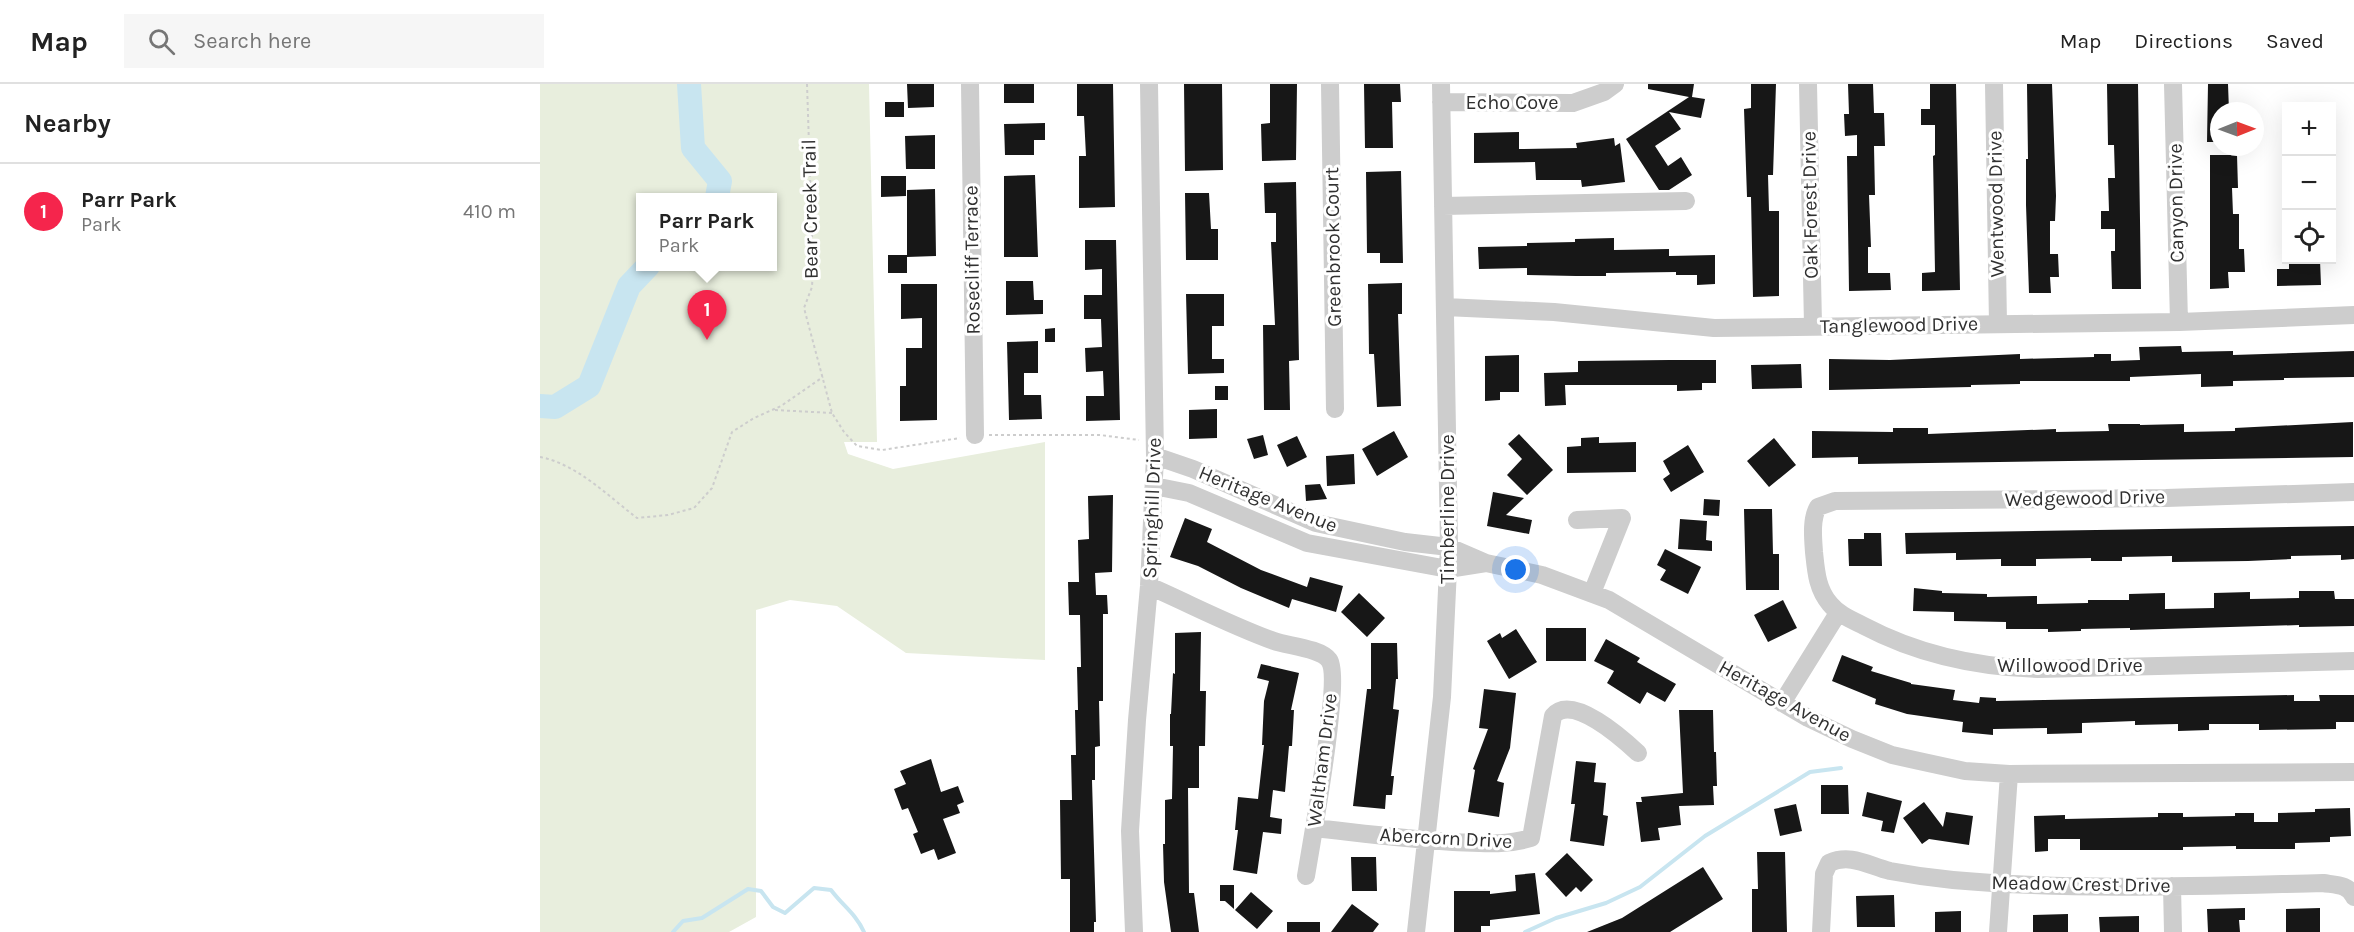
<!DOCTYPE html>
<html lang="en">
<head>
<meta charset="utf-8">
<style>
	:root { --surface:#fff; --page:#f6f6f6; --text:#222; --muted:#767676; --line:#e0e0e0; --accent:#f5254c }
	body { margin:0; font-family:Karla,sans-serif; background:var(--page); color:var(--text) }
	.controls { position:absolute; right:18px; top:18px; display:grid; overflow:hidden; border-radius:0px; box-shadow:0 6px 24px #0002 }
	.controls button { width:54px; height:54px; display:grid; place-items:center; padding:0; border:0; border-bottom:2px solid var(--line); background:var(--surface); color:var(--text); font:30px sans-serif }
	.compass { position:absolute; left:1670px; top:18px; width:54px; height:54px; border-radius:50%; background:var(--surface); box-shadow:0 6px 24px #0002; rotate:89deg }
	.you { position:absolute; left:976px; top:486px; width:21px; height:21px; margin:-15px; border:4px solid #fff; border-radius:50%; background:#1a73e8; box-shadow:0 0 0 9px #1a73e833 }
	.badge { display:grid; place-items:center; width:39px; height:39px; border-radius:50%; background:var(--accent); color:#fff; font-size:20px; font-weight:700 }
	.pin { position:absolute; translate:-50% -50px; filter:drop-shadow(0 2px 3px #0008) }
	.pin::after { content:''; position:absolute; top:32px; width:21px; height:18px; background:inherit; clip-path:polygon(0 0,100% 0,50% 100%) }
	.popup { position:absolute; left:96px; top:109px; width:141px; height:78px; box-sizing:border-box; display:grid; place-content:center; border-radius:0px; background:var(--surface); filter:drop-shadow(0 2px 4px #0005); font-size:20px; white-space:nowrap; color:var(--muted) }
	.popup b { font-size:22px; color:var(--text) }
	.popup::after { content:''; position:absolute; left:50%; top:100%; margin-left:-12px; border:12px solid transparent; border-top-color:var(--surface) }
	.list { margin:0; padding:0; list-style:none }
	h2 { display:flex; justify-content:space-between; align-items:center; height:78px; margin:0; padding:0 24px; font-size:26px }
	h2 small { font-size:20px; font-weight:400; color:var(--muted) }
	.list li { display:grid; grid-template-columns:39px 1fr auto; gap:18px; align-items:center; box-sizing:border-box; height:96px; padding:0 24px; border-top:2px solid var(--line) }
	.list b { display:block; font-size:22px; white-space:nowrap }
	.list p { margin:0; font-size:20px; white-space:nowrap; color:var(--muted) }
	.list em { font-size:20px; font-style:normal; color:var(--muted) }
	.icon { flex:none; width:33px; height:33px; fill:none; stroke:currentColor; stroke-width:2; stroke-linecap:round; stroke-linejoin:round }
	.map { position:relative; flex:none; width:1814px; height:848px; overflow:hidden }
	header { display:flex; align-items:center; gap:36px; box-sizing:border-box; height:84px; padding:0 30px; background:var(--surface); border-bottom:2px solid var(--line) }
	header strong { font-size:28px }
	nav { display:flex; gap:33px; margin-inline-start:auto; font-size:21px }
	.search { width:420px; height:54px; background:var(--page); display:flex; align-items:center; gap:15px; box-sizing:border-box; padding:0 21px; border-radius:0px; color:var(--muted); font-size:22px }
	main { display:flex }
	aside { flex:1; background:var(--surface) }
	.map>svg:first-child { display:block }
</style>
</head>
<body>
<header>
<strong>Map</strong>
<div class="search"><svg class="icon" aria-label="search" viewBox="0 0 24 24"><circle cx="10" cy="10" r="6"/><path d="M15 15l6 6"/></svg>Search here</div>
<nav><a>Map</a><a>Directions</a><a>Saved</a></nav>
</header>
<main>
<aside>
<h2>Nearby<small></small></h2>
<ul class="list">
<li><span class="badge">1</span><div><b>Parr Park</b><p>Park</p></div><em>410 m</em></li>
</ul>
</aside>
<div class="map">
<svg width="1814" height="848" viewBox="0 0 1814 848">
	<rect width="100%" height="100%" fill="#fff"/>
	<!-- green -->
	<path fill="#e8eedd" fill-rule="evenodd" d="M0 0H329L337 358H304L308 370 353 385 505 358V576L366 569 297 522 250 516 216 526V833L189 848H0ZM233 113V182H101V113Z"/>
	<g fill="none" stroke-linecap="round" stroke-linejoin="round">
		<!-- stream -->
		<path stroke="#c8e5f0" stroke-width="4" d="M133 848 143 837 162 834 208 805 221 807 233 823 245 829 274 804 291 806C303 822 316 830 324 848
			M985 848 1016 834 1066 819 1100 803 1165 752 1270 688 1301 684"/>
		<!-- river -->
		<path stroke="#c8e5f0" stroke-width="24" d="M149 0 153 64 180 97 177 113
			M0 322 15 323 49 302 89 202 108 182"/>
	</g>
	<!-- building -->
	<path fill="#171717" d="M367 0H394V23L368 24Z
		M464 0H494V19H464Z
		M537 0H573L575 123 539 124V72H546L544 32H537Z
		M644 0H682L683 86 645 87Z
		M730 0H757L756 76 722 77 721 40 730 39Z
		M824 0H860L861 18H852L853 64H825Z
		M1108 0H1154L1152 13 1165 15 1161 34 1129 28 1141 45 1115 62 1128 82 1141 73 1152 91 1129 106H1119L1086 55 1149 13 1108 5Z
		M1211 0H1236L1233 91H1228L1229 127H1239V212L1213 213 1211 113H1207L1204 25 1211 24Z
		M1308 0H1333L1334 29H1344L1345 62H1334L1335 111H1329L1331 163H1328V189H1350L1351 206 1309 207 1307 72H1317V51L1305 52 1304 30H1309Z
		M1390 0H1416L1420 206 1382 207V189L1395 188 1393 72 1395 71V41H1381V25H1390Z
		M1487 0H1512L1516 112 1515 137H1510V170H1518L1519 193H1510L1511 209H1489L1486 121V75H1488Z
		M1567 0H1598L1601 205H1572L1571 167H1575V145H1561V127H1569L1568 94H1575L1574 61H1568Z
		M1668 0H1688L1689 27H1679V58H1667Z
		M345 18H364V33H345Z
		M505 39V56H494V71H465L464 40Z
		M979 48V65L1037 64 1036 59 1074 54 1075 62 1080 59 1085 98 1042 103 1041 96H996L995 78 934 79V49Z
		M395 51V85H366L365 52Z
		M1670 71H1697L1698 104H1692L1693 130H1699V165H1704L1705 188H1688L1689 204 1670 205Z
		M861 87 863 179H840V169H827L826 88Z
		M495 91 498 173H464V92Z
		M341 92H366V112L341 113Z
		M756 98 759 276 749 277 750 326H724L723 241H735L731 158H736V129H725L724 99Z
		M395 105 396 172 367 173V106Z
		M645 109H669L671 145H678V176H646Z
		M1074 154V166L1129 165V172L1175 171V200L1157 201V191H1136V188L1066 189V192H1036L987 191V184L939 185 938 163 987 162V159L1035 158V155Z
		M545 156H576L580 336 546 337V312H564L563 287 546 288 545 264 562 263 561 235H544V211H562V185L545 186Z
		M348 171H367V189H348Z
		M1749 176H1780L1781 201 1737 202V185H1749Z
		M466 197H493L494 216H503V230L466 231Z
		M862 199V230H858L861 322 837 323 834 270H829L828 200Z
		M361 200H397V336L360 337V302H366V264H382V234L361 235Z
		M646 210H684V242H672V275H684V289L648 290Z
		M515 244V258H505V245Z
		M498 257V289H484V311H501L502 335 469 336 467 258Z
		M1641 262 1642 268 1693 267V271L1814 267V293L1744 294V296L1693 297V302L1661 303V290L1590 293V297H1480V300L1431 301V303L1289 306V275L1350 276 1480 270V275L1554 273V270H1571V277L1600 276 1599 263Z
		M979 271V308H960V316L945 317V272Z
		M1129 276H1176V299H1162V306L1137 307V301H1025L1026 321 1005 322 1004 289 1038 288V277Z
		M1261 280 1262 304 1212 305 1211 281Z
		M675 302H688V316H675Z
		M677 325V354L649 355V326Z
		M1813 338V373L1318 380V373L1272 374V347L1353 348V344H1388V350L1516 345V348L1569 347 1568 340H1600V341L1644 340V348L1695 347V344Z
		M854 347 868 373 837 392 822 365Z
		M979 350 1013 386 987 411 967 391 982 375 968 360Z
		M723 351 728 371 714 375 707 355Z
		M757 352 767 373 747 383 737 361Z
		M1059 353V359L1096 358V388L1027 389V363L1041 362V354Z
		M1234 354 1256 381 1229 403 1207 377Z
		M1148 361 1164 388 1131 408 1123 395 1130 390 1123 377Z
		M814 370 815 400 787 402 786 372Z
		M780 400 787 415 766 417 765 401Z
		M953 408 984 414 966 431 992 436 989 450 947 442Z
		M573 411 572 488 555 489 556 511H567L568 530H563V617H559L560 662 555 663V696H552L556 838H554V848H530V795H521L520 716H532L531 671H536L535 626H538L537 583H541L540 531H529L528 498H539L538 456 549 455 548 412Z
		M1164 415 1180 416 1179 432 1163 431Z
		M1204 425H1232L1233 470H1239V506H1206Z
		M645 434 672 445 667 458 721 486 767 503 770 493 803 502 796 528 752 515 749 524 701 504 658 482 630 473Z
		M1140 435 1167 437 1166 456 1172 457V467L1138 465Z
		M1814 442V475L1801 476V471L1751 472V475L1708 477 1632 478V472L1582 473V477H1551V474L1496 475V482H1461V475L1416 476V469L1366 470 1365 449Z
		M1324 449H1341L1342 482H1309L1308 455H1324Z
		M1125 465 1161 483 1148 510 1120 496 1126 486 1117 481Z
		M1374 504 1402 507V509L1447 510V513L1497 512V520L1548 519V516H1589V510L1625 509V525L1674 524V509L1710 508V515L1759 514V507H1794L1795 515H1814V542L1759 543V541L1590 546V544L1541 545V547L1508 548V545H1466V538L1414 537V528L1373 527Z
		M819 509 845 534 827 553 801 528Z
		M1243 516 1257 544 1228 558 1214 531Z
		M1006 544H1046V577H1006Z
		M976 545 997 578 969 595 947 557 960 549 962 554Z
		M661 548 660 607H666L665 662H659V704H648L649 809H654L659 848H631L624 798 623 760H625V716L632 715 633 662H630V630H631L633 589 635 590V549Z
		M1066 555 1100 574 1097 578 1136 600 1125 618 1107 608 1100 620 1067 599 1074 587 1054 577Z
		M831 559H857L858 595H856L853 625 859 626 851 692H854L852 711H846L845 725 813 722 827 605H831Z
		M1302 571 1333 583 1331 587 1371 599V600L1415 606 1413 616 1439 619 1440 613 1456 614V617L1754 611V617H1780L1779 611H1814V638H1796V645L1719 646V640H1669V646L1638 647V640L1595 641V637L1542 639V649L1507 650V644L1453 645V651L1422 648 1423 638 1367 630 1335 620 1336 615 1292 597Z
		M721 580 759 589 751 626H754L752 662H749L745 708 733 706 730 733 742 735 741 750 723 748 717 790 693 786 698 746H695L698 713 718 715 724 661H722L724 617 729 597 717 594Z
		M944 605 976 609 970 664 957 697 964 699 959 733 928 728 935 686 933 685 948 645 939 644Z
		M1139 626H1173L1174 668H1176L1177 702H1173L1174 721 1139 722 1141 741 1118 744 1120 756 1101 758 1096 718H1102L1101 713 1143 709Z
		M391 675 401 708 418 702 424 718 417 721 420 729 403 735 416 769 398 776 394 765 381 770 373 750 378 748 368 724 362 726 354 705 366 700 360 687Z
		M1036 677 1056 679 1054 698 1066 699 1063 731 1068 732 1064 762 1030 757 1035 720H1031Z
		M1281 701H1308L1309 730H1281Z
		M1327 708 1362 717 1354 749 1341 747 1343 737 1322 732Z
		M1384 718 1403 743 1406 728 1433 732 1429 761 1389 755 1382 760 1363 734Z
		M1256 720 1262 747 1240 752 1234 725Z
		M1810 724 1811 752 1790 753V758L1755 759V765H1696V762L1643 763V766H1540V755H1508V767L1495 768 1494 732 1525 731V735L1618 733V729H1643V733L1695 732V729H1714V738H1738V729L1775 728V725Z
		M1217 768H1245L1247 848H1212V805H1218Z
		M1027 769 1053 796 1041 808 1036 803 1026 813 1005 790Z
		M811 773H836L837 807H812Z
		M1163 783 1183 815 1130 848H1047L1082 834Z
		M995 789 1000 830 950 836V842H941V848H914V807H950V810L976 807 975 791Z
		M680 801H694V825L685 817H680Z
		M711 808 733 827 717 845 695 826Z
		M1354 811 1355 843H1317L1316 812Z
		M812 820 839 840 833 848H791Z
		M1705 824V836H1699L1700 848H1668L1667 825Z
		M1780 824V848H1746V825Z
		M1421 827V848H1395V828Z
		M1528 830V848H1493V831Z
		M1599 832V848H1560L1559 833Z
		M747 838H780V848H747Z"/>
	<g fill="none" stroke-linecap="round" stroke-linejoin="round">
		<!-- path -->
		<path stroke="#cdcdcd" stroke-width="2" stroke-dasharray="3 3" stroke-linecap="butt" d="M267 0 273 181 272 203 264 224 292 329 304 348 317 362 342 366 420 354
			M235 326 292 329
			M449 351H560L599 356
			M0 373C37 380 68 412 97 434L128 431 154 424 172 404 192 348 214 334 241 322 283 293"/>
		<!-- minor -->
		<path stroke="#cdcdcd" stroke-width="18" d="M430 0 435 351
			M790 0 795 325
			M1268 0 1273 241
			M1454 0 1458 240
			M1633 0 1639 238
			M901 18 1033 19 1064 8 1075 0
			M903 122 1146 117
			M905 223 1014 228 1174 244 1639 238 1814 231
			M615 372 653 385 776 439 865 458 909 463 946 479 1002 491 1069 516 1268 634 1312 655 1352 671 1379 677 1425 687 1469 690 1814 688
			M614 402 649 409 767 459 908 485 946 479
			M1814 408 1626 414 1295 417 1278 423C1271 435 1273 454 1274 468 1276 487 1277 505 1290 520 1299 531 1312 536 1324 542 1379 571 1436 583 1498 585L1814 577
			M1037 436 1082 434 1052 509
			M609 502C650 520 692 542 734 557 748 562 780 564 789 576 802 593 771 761 766 792
			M1242 619 1298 529
			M774 744C820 749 866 755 913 758 939 759 965 762 991 754L1013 632C1032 609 1083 655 1098 669
			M1632 802 1633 848
			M594 848 590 747 597 636 609 502 615 372 609 0
			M876 848 902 613 909 463 901 0
			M1281 848 1284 790 1289 779C1311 769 1329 782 1350 787 1371 791 1392 794 1413 796 1536 807 1660 802 1783 799 1795 801 1809 800 1814 813
			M1458 848 1469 690"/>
	</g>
	<g text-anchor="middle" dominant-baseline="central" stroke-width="6" stroke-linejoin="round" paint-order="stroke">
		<!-- street labels -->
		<g font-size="20" fill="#303030" stroke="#fff">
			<text x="972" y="18">Echo Cove</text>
			<text transform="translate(1636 119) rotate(-91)">Canyon Drive</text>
			<text transform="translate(1456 120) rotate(-91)">Wentwood Drive</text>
			<text transform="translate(1270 121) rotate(-91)">Oak Forest Drive</text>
			<text transform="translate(270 125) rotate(-91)">Bear Creek Trail</text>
			<text transform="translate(793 163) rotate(-91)">Greenbrook Court</text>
			<text transform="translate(432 176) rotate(-91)">Rosecliff Terrace</text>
			<text transform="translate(1359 241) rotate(-1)">Tanglewood Drive</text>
			<text transform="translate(1545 414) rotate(-1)">Wedgewood Drive</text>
			<text transform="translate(728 415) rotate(22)">Heritage Avenue</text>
			<text transform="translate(612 424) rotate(-88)">Springhill Drive</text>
			<text transform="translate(907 425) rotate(-90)">Timberline Drive</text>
			<text x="1530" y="581">Willowood Drive</text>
			<text transform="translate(1245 617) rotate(29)">Heritage Avenue</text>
			<text transform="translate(782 676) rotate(-83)">Waltham Drive</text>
			<text transform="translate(906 754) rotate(3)">Abercorn Drive</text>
			<text transform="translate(1541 800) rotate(1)">Meadow Crest Drive</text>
		</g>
	</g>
</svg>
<div class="controls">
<button>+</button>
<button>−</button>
<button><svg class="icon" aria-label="locate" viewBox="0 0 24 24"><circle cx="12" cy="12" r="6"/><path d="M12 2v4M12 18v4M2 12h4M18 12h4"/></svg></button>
</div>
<svg class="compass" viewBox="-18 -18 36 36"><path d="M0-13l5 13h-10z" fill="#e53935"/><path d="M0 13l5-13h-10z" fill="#767676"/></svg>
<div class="you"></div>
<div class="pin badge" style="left:167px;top:256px">1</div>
<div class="popup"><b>Parr Park</b>Park</div>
</div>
</main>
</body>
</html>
